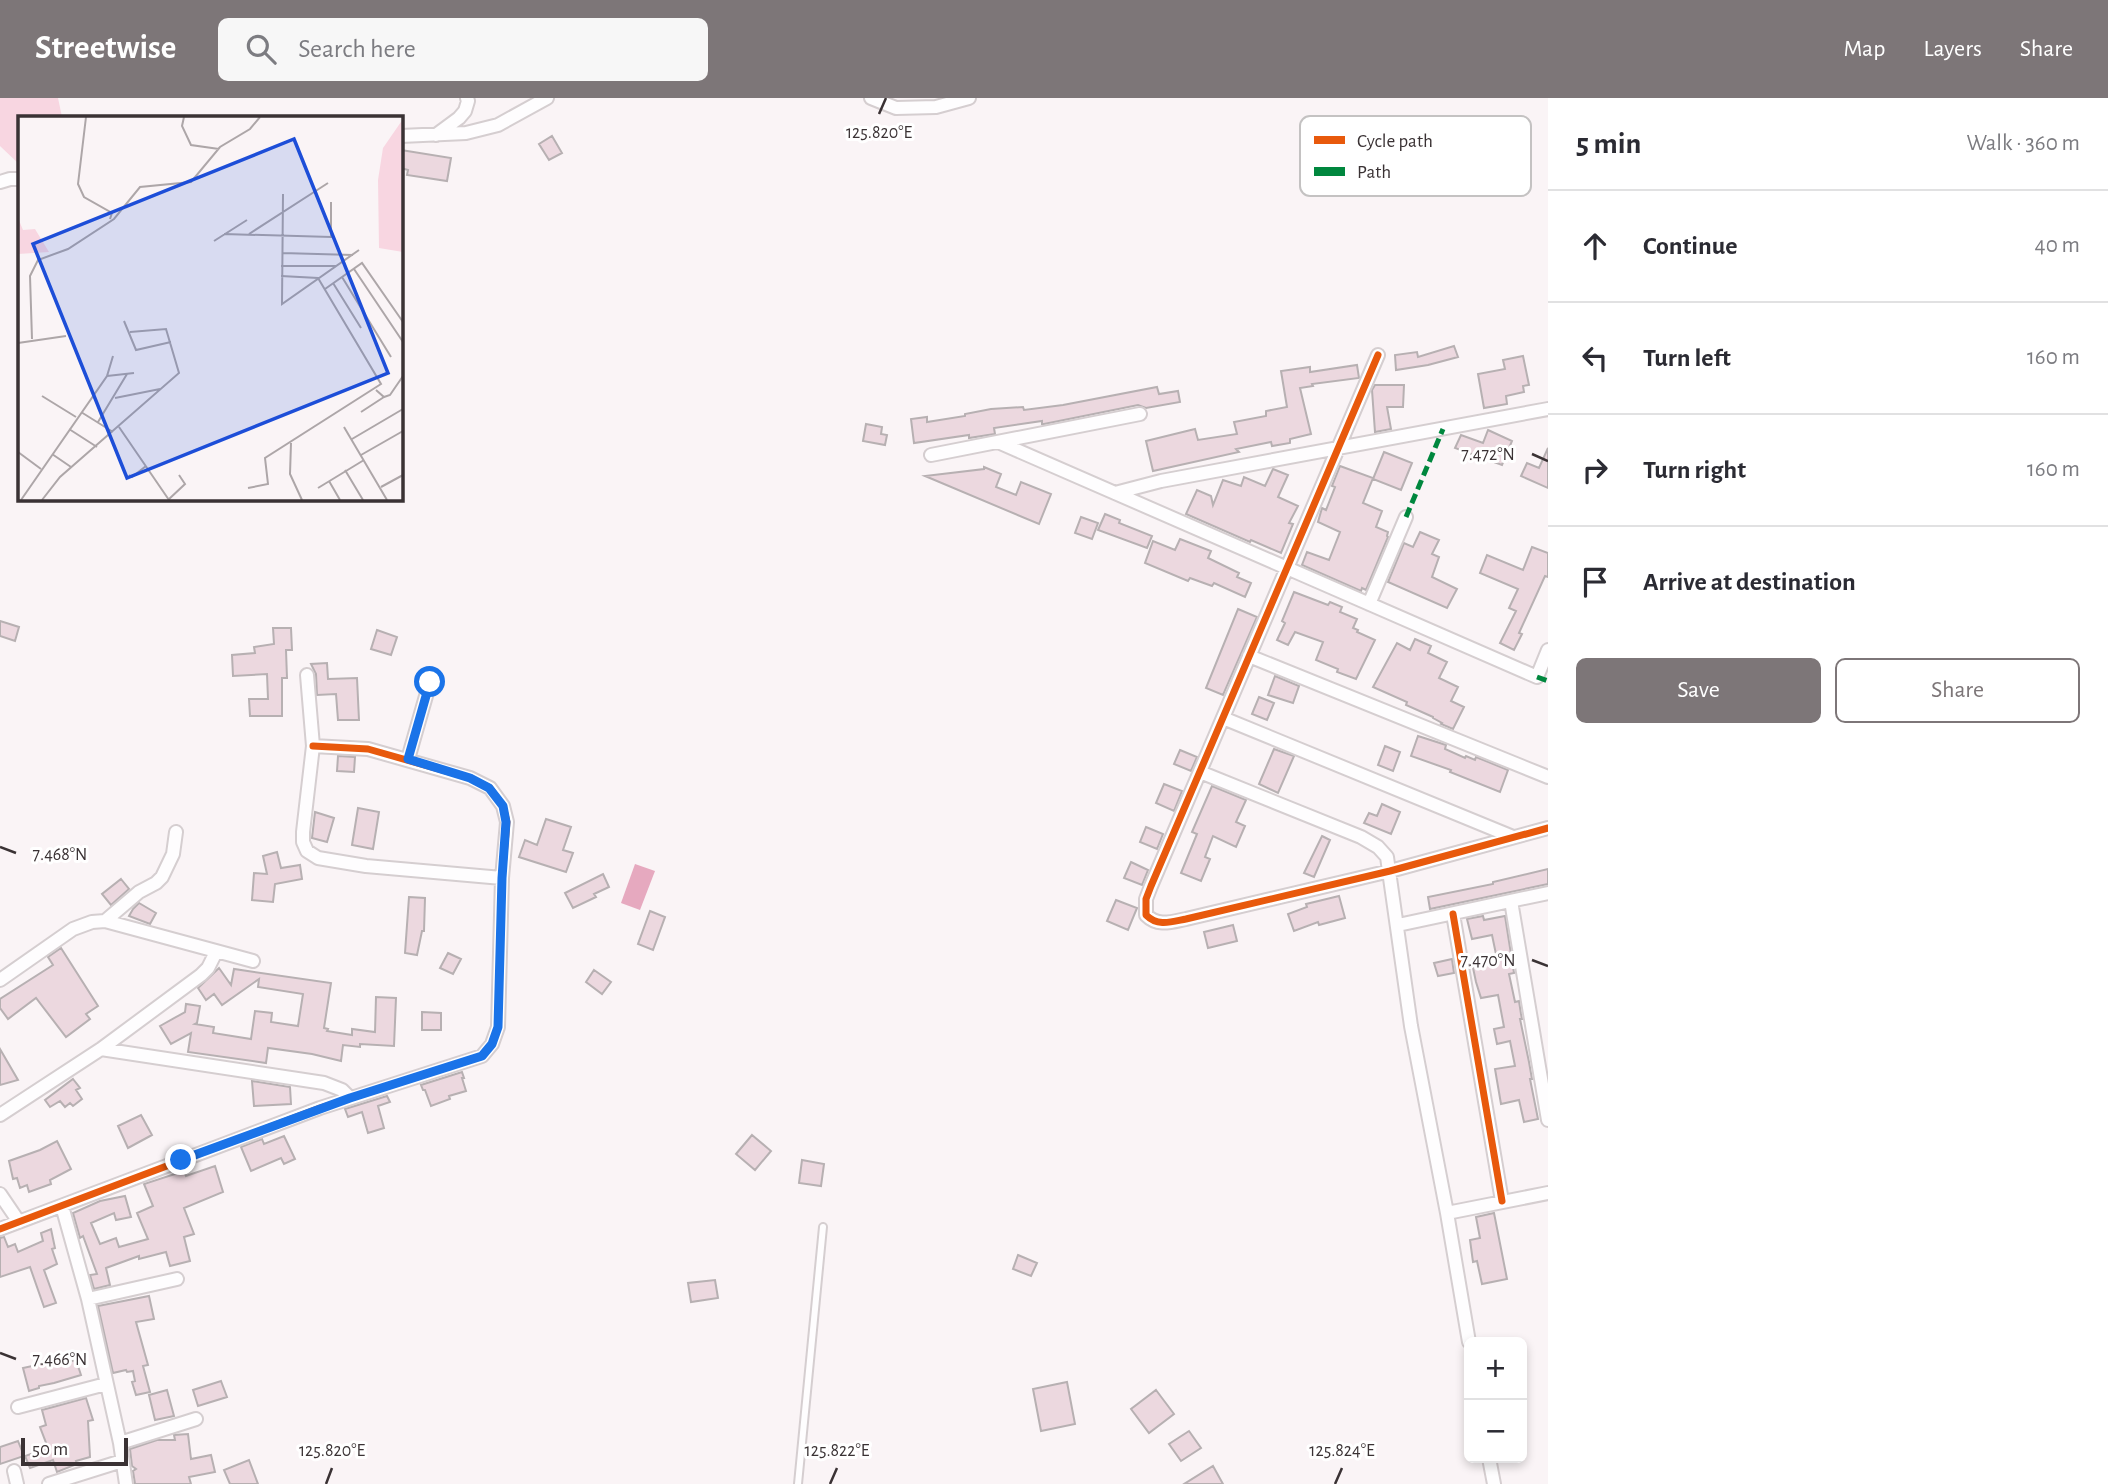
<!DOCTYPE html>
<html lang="en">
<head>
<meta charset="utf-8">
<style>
	:root { --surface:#fff; --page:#f7f7f7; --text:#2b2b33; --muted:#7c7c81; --line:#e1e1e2; --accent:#7d7678 }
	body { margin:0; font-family:"Alegreya Sans",sans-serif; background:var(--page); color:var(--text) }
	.controls { position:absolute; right:21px; bottom:21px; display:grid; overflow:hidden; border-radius:10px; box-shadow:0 4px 10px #0003 }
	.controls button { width:63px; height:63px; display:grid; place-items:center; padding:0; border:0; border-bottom:2px solid var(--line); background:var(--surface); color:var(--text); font:35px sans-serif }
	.scale { position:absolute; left:21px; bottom:18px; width:107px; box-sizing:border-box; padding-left:7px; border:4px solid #3a3234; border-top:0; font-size:19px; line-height:24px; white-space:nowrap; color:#3a3234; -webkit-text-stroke:5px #fff; paint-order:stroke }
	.stop { position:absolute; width:21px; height:21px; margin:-16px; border:5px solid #1a73e8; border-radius:50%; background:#fff }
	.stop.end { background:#1a73e8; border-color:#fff; box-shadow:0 2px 7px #0008 }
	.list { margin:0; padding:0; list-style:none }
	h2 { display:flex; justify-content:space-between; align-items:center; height:91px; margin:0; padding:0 28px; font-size:30px }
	h2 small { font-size:23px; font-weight:400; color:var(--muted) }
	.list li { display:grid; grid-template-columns:46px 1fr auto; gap:21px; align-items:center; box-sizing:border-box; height:112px; padding:0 28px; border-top:2px solid var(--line) }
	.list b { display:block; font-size:26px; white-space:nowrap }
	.list em { font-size:23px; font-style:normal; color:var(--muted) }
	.actions { display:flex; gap:14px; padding:21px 28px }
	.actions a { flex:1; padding:16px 0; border:2px solid var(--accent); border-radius:10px; text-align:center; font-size:24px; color:var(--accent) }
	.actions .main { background:var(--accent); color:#fff }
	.icon { flex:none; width:38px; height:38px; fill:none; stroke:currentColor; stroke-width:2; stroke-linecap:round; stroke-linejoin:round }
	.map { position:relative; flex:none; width:1548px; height:1386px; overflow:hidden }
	header { display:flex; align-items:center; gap:42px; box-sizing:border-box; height:98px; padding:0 35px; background:var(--accent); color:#fff }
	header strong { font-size:33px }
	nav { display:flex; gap:38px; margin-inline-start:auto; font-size:24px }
	.search { width:490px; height:63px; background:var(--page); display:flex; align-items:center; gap:18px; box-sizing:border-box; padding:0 24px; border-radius:10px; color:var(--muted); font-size:26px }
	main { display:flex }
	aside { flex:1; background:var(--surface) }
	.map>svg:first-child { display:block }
</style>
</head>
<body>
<header>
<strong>Streetwise</strong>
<div class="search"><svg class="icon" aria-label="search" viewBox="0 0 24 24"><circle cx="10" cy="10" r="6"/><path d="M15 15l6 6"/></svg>Search here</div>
<nav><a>Map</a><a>Layers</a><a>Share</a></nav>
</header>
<main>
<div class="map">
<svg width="1548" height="1386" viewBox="0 0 1548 1386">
	<rect width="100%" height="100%" fill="#faf4f6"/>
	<!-- green -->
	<path fill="#f8d6e1" d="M0 0H58L62 19H19V66L0 48Z"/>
	<!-- water -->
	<path fill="#e6a9bf" d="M635 766 655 773 640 812 621 805Z"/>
	<!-- building -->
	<path fill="#ecd8df" stroke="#b7b0b2" stroke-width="2" d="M552 38 562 55 549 62 539 46Z
		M401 52 451 60 447 83 407 77 408 72 401 70Z
		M1454 248 1458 259 1428 267 1396 272 1395 257 1417 254 1418 259Z
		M1523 258 1529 287 1523 288 1524 294 1506 298 1507 306 1484 310 1478 276 1505 271 1503 262Z
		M1357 267 1359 280 1312 286 1313 288 1300 290 1311 336 1290 341V345L1272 348 1271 344 1236 351 1239 354 1153 373 1146 343 1195 331 1198 342 1237 336 1234 324 1266 318V313L1287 309 1281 273 1310 269V274Z
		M1375 287H1404L1403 309H1387L1391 331 1375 334 1372 292Z
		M1157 289 1159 296 1178 293 1180 304 1146 310 1138 307 1044 326H1042V323L994 330 995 336 988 337 969 340V337L914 345 911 321 927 319V324L965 318V316L991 311 1023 309 1024 312 1063 307Z
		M866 326 882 329 881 336 887 337 885 347 863 343Z
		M1488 332 1512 343 1502 367 1455 350 1461 337 1483 345Z
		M1548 350V390L1521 378 1527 365 1539 370Z
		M1384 354 1412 365 1401 392 1373 381Z
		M1340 368 1373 380 1363 405 1382 413 1376 429 1388 434 1387 438 1388 439 1366 492 1362 490 1361 493 1302 467 1307 454 1329 462 1340 434 1318 424 1322 410 1326 412 1335 389 1332 388Z
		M984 369 1001 376 996 389 1016 397 1021 384 1051 396 1039 426 925 378 984 371Z
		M1273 371 1288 377 1278 399 1298 408 1289 425 1293 426 1281 455 1251 442 1250 444 1186 416 1197 392 1211 398 1213 407 1223 382 1241 388 1244 379 1265 388Z
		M1105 416 1120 422 1119 425 1152 438 1147 450 1098 432Z
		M1081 419 1098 425 1092 441 1075 435Z
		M1420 434 1439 442 1432 456 1439 459 1432 479 1457 491 1447 510 1388 484 1404 445 1413 449Z
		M1180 441 1211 453 1208 460 1239 475 1237 479 1251 485 1245 499 1214 485 1212 488 1190 480 1188 483 1145 465 1153 443 1175 452Z
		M1532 449 1548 455V479L1545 478 1519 535 1522 536 1514 552 1500 545 1516 513 1509 510 1518 491 1480 475 1487 457 1523 472Z
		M1294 494 1328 507 1330 504 1342 509 1340 514 1357 521 1353 530 1358 532 1357 534 1375 542 1356 581 1337 574 1338 571 1316 562 1323 544 1295 534 1288 547 1277 542 1285 525 1282 523Z
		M1238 511 1257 519 1223 597 1206 590Z
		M0 523 19 529 15 543 0 538Z
		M273 530H291L292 552H286L287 580H282V618H250L249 601H268L267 576 233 578 232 557 255 555 254 549 274 546Z
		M377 532 397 539 391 557 371 551Z
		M1415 541 1431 548 1428 555 1447 564 1439 580 1458 589 1451 603 1464 609 1453 631 1441 626 1442 625 1433 620V619L1406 607 1407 604 1373 589 1397 545 1410 552Z
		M327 565 328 581 357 580 359 622H338L336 596 317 597 316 576 311 566Z
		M1275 578 1299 588 1293 605 1268 597Z
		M1259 599 1274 605 1267 622 1252 616Z
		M1418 638 1446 647 1445 651 1465 660 1466 658 1475 662 1476 659 1508 672 1500 694 1450 674 1451 672 1411 658Z
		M1385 648 1400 654 1393 673 1378 667Z
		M1274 651 1294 658 1278 695 1259 686Z
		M1180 652 1197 659 1191 673 1174 666Z
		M338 658 355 659 354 674 337 673Z
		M1164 686 1182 693 1174 713 1156 705Z
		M1212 688 1246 702 1236 724 1245 728 1236 749 1213 738 1205 759 1210 761 1201 783 1181 775 1197 736 1192 734Z
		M1382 706 1400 714 1391 736 1364 725 1369 715 1377 718Z
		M358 710 379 714 373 751 352 747Z
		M315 714 334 720 327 744 312 740Z
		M546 721 571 729 563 752 573 755 566 774 519 759 525 742 537 747Z
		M1146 729 1163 736 1157 751 1140 744Z
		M1322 738 1330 742 1314 779 1304 775Z
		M277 754 281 770 300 767 302 781 275 786 273 804 252 802 254 775 267 776 263 758Z
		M1131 764 1148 772 1142 787 1124 780Z
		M1548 771V786L1430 811 1428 799 1493 786V784Z
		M603 776 609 789 594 796 596 799 573 810 565 795Z
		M121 781 129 791 111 807 102 796Z
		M1339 798 1345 820 1319 827 1318 824 1294 833 1288 816 1307 809 1306 806Z
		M409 799 425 800 424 833H422L417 857 405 855Z
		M1116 802 1137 810 1128 832 1107 823Z
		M139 805 156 815 150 826 129 818 133 811Z
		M650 813 665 819 653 852 638 846Z
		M1483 818 1484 822 1505 818 1514 875 1509 876 1515 904 1519 903 1521 916 1522 921H1520L1529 964 1532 981H1530L1538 1021 1524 1024 1519 1002 1501 1006 1495 971 1515 968 1510 943 1497 946 1494 931 1504 929 1498 897 1481 900 1476 884 1472 865 1497 861 1492 837 1472 841 1467 821Z
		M1233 827 1237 843 1208 850 1204 834Z
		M61 850 98 908 86 916 90 921 66 939 36 900 8 921 0 910V901L53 867 48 859Z
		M448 855 461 861 453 876 440 870Z
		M1452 861 1454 875 1438 878 1434 865Z
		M219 870 231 887 234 871 331 885 324 930 328 931 327 933 352 937V931L375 934 376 899 396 900 394 948 360 946V949L343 947 341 963 312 956 268 950 266 965 188 954 191 935 171 946 160 928 185 914 186 906 200 908 197 925 195 926 214 929 213 935 251 941 255 913 272 915 271 924 298 928 303 896 258 889 259 881 222 907 214 896 206 902 198 890Z
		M594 872 611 884 602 896 586 884Z
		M422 914 441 915V932H422Z
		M0 951 18 982 0 987Z
		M462 974 464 980H462L466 993 449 998 450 1001 431 1008 425 992H423L421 987Z
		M73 981 80 990 76 992 82 1001 73 1008 70 1005 65 1009 60 1003 50 1009 45 1002Z
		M252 983 290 989 291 1006 254 1008Z
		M387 998 390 1004 378 1008 384 1030 368 1035 362 1014 348 1019 345 1011Z
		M141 1017 152 1037 128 1050 118 1028Z
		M752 1037 771 1053 755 1072 736 1056Z
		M284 1038 295 1061 284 1066 281 1060 251 1073 241 1049 262 1041 264 1046Z
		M57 1043 71 1071 50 1082 51 1086 29 1094 27 1087 20 1090 17 1080 13 1081 9 1063 40 1052Z
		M802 1062 824 1066 821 1088 799 1085Z
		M215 1068 223 1094 184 1110 194 1136 184 1139 190 1163 170 1168 166 1154 139 1161V1158L106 1170 110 1187 94 1191 90 1177 97 1176 83 1138 80 1140 73 1115 100 1103 125 1098 131 1119 116 1122 114 1115 91 1125 100 1146 116 1140 119 1149 148 1141 137 1115 153 1108 144 1086 184 1073 186 1078Z
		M1494 1115 1507 1181 1482 1186 1477 1163 1473 1164 1470 1142 1480 1140 1476 1119Z
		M51 1131 55 1150 52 1151 57 1166 44 1172 56 1205 44 1209 30 1169 0 1179V1140L4 1139 8 1149 15 1146 18 1154 43 1143 41 1135Z
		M1018 1157 1037 1165 1031 1178 1013 1171Z
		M715 1182 718 1200 691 1204 688 1185Z
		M149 1198 154 1221 136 1224 148 1267 143 1268 150 1294 136 1297 132 1284 135 1283 133 1273 127 1274 126 1272 113 1275 98 1208Z
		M60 1262V1266L76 1262 81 1277 54 1285 39 1288V1290L29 1293 23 1270Z
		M221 1283 227 1299 198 1308 193 1292Z
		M1067 1284 1075 1326 1041 1333 1033 1291Z
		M167 1292 174 1318 155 1322 149 1297Z
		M1156 1292 1174 1316 1149 1335 1131 1311Z
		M86 1300 93 1322 88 1323 90 1359 76 1363 77 1366 57 1374 53 1362 30 1370 25 1358 48 1350 40 1329 46 1327 42 1312Z
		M1189 1333 1201 1350 1181 1363 1169 1346Z
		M188 1336 191 1361 211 1357 215 1374 189 1379 191 1386H135L133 1373 136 1371 132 1368 130 1351 157 1342H175L174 1337Z
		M18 1343 24 1358 0 1366V1349Z
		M249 1362 258 1386H230L224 1372Z
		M1213 1368 1223 1386H1184Z"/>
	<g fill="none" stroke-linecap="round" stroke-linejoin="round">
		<!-- service casing -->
		<g stroke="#d5ced0" stroke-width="10">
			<path id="service" d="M798 1386 823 1129"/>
		</g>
		<!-- minor casing -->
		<g stroke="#d5ced0" stroke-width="16">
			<path id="minor" d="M871 0 896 10 936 9 969 0
				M436 37 459 20 465 13 468 3 467 0
				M401 38 466 35 498 27 547 0
				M0 84 10 81H19
				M1378 257 1151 788 1146 801V817C1158 829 1171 824 1186 821L1390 773 1548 730
				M998 344 1537 579 1548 552
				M931 357 1140 316
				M1115 395 1161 383 1548 311
				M1369 506 1406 419
				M1249 558 1548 679
				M307 577 313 648 303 734V744L307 753 318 760 366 768 502 780
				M1223 620 1513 739
				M408 661 430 584
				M1200 674 1361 739 1378 749 1387 759 1411 928 1447 1115 1469 1244
				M1511 803 1548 1022
				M1453 816 1502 1103
				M105 823 139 794 156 785 162 779 173 756 176 734
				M1398 827 1548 795
				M0 882 73 831 92 824 105 823 253 863
				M101 951 324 985 342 992 350 1000
				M0 1017 101 951 201 877 208 870 216 854
				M0 1096 19 1124
				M62 1108 88 1201 120 1345 126 1386
				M1447 1115 1548 1095
				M0 1131 320 1010 482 958 492 946 498 929 502 780 507 724 503 708 490 690 470 680 368 651 313 648
				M88 1201 177 1181
				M18 1309 106 1286
				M120 1345 196 1321
				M1489 1360 1494 1386
				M14 1373 17 1386
				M49 1386 122 1363"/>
		</g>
		<!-- service -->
		<use href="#service" stroke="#fefdfe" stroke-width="6"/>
		<!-- minor -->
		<use href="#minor" stroke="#fefdfe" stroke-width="12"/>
		<!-- quiet -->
		<path stroke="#00873e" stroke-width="5" stroke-dasharray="10 5" stroke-linecap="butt" d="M1406 419 1443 331
			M1537 579 1548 583"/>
		<!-- cycleway casing -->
		<g stroke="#fff" stroke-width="11">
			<path id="cycleway" d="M1378 257 1151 788 1146 801V817C1158 829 1171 824 1186 821L1390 773 1548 730
				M1453 816 1502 1103
				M0 1131 320 1010 482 958 492 946 498 929 502 780 507 724 503 708 490 690 470 680 368 651 313 648"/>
		</g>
		<!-- cycleway -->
		<use href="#cycleway" stroke="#e8590c" stroke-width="7"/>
	</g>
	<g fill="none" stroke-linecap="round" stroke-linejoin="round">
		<!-- route -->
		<path stroke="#1a73e8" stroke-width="9" d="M181 1062 350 1000 482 958 492 946 498 929 502 780 506 724 503 708 489 690 470 680 408 661 430 584"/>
	</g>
	<!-- ticks -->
	<path fill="none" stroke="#3a3234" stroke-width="2.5" d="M879 16 886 0M1532 356 1548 363M0 749 16 755M1532 862 1548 868M0 1255 16 1261M326 1386 332 1370M830 1386 837 1370M1335 1386 1342 1370"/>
	<!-- overview -->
	<g transform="translate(18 18)">
		<rect width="385" height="385" fill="#faf4f6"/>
		<path d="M385 3V136L361 132 360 64 365 32ZM0 102 5 114 17 113 31 136 0 138Z" fill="#f8d6e1"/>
		<path fill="none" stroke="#ada6a8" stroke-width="2" d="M68 1 60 68 66 81 94 97 92 103M166 1 164 10 173 29 201 33M265 78 264 188 341 134M206 118 313 121V86M231 118 310 67M196 125 229 104M264 137 335 139M263 150H318M336 153 385 226M324 161 373 241M315 167 343 212M307 173 344 147 385 206M106 205 118 234 153 226M14 223 12 160 20 144 50 133 96 103 122 71 173 66 202 31 232 13 242 1M0 227 48 220M89 260 116 257M358 274 366 281 372 279 385 260M24 280 58 301M97 282 142 273M63 296 95 316M343 296 366 281M80 306 109 258M101 311 151 384M326 311 369 384M51 313 79 331M334 323 385 293M273 327 272 358 284 384M0 336 23 353M34 338 53 351M343 339 385 315M327 354 345 384M111 359 114 361 128 350M311 365 322 384M363 371 385 359M230 372 250 368 247 342 363 268 300 162 263 160M300 372 346 344M3 384 89 260 95 240M24 384 42 361 161 257 148 213 112 216M150 384 167 368 161 359"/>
		<path fill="#1d4ed8" fill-opacity="0.15" stroke="#1d4ed8" stroke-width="3.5" d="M276 23 370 257 109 362 15 128Z"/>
		<rect width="385" height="385" fill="none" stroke="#3a3234" stroke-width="3.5"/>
	</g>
	<!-- legend -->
	<rect x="1300" y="18" width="231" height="80" rx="10" fill="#fff" stroke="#c4c2c2" stroke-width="2"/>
	<rect x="1314" y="38" width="31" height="8" fill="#e8590c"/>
	<rect x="1314" y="69" width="31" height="9" fill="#00873e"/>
	<g font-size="19" fill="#3a3234">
		<text x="1357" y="49">Cycle path</text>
		<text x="1357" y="80">Path</text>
	</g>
	<g font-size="18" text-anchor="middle" fill="#3a3234" stroke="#fff" stroke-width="6" stroke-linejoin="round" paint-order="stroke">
		<text x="879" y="40">125.820°E</text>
		<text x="1488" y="362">7.472°N</text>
		<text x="60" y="762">7.468°N</text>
		<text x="1488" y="868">7.470°N</text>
		<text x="60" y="1267">7.466°N</text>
		<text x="332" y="1358">125.820°E</text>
		<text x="837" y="1358">125.822°E</text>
		<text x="1342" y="1358">125.824°E</text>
	</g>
</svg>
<div class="controls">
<button>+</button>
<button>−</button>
</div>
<div class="scale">50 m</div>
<div class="stop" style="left:430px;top:584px"></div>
<div class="stop end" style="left:181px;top:1062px"></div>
</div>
<aside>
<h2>5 min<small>Walk · 360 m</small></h2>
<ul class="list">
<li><svg class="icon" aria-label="ahead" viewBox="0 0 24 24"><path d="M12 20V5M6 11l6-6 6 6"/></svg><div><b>Continue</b></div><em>40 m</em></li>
<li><svg class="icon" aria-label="left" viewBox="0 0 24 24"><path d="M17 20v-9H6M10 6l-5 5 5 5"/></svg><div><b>Turn left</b></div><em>160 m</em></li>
<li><svg class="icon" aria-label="right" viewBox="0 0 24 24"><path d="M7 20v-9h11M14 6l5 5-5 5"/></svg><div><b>Turn right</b></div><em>160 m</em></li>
<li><svg class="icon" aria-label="arrive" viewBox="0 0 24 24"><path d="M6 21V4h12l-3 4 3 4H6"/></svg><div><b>Arrive at destination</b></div></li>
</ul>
<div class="actions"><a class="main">Save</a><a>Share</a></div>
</aside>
</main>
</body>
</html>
